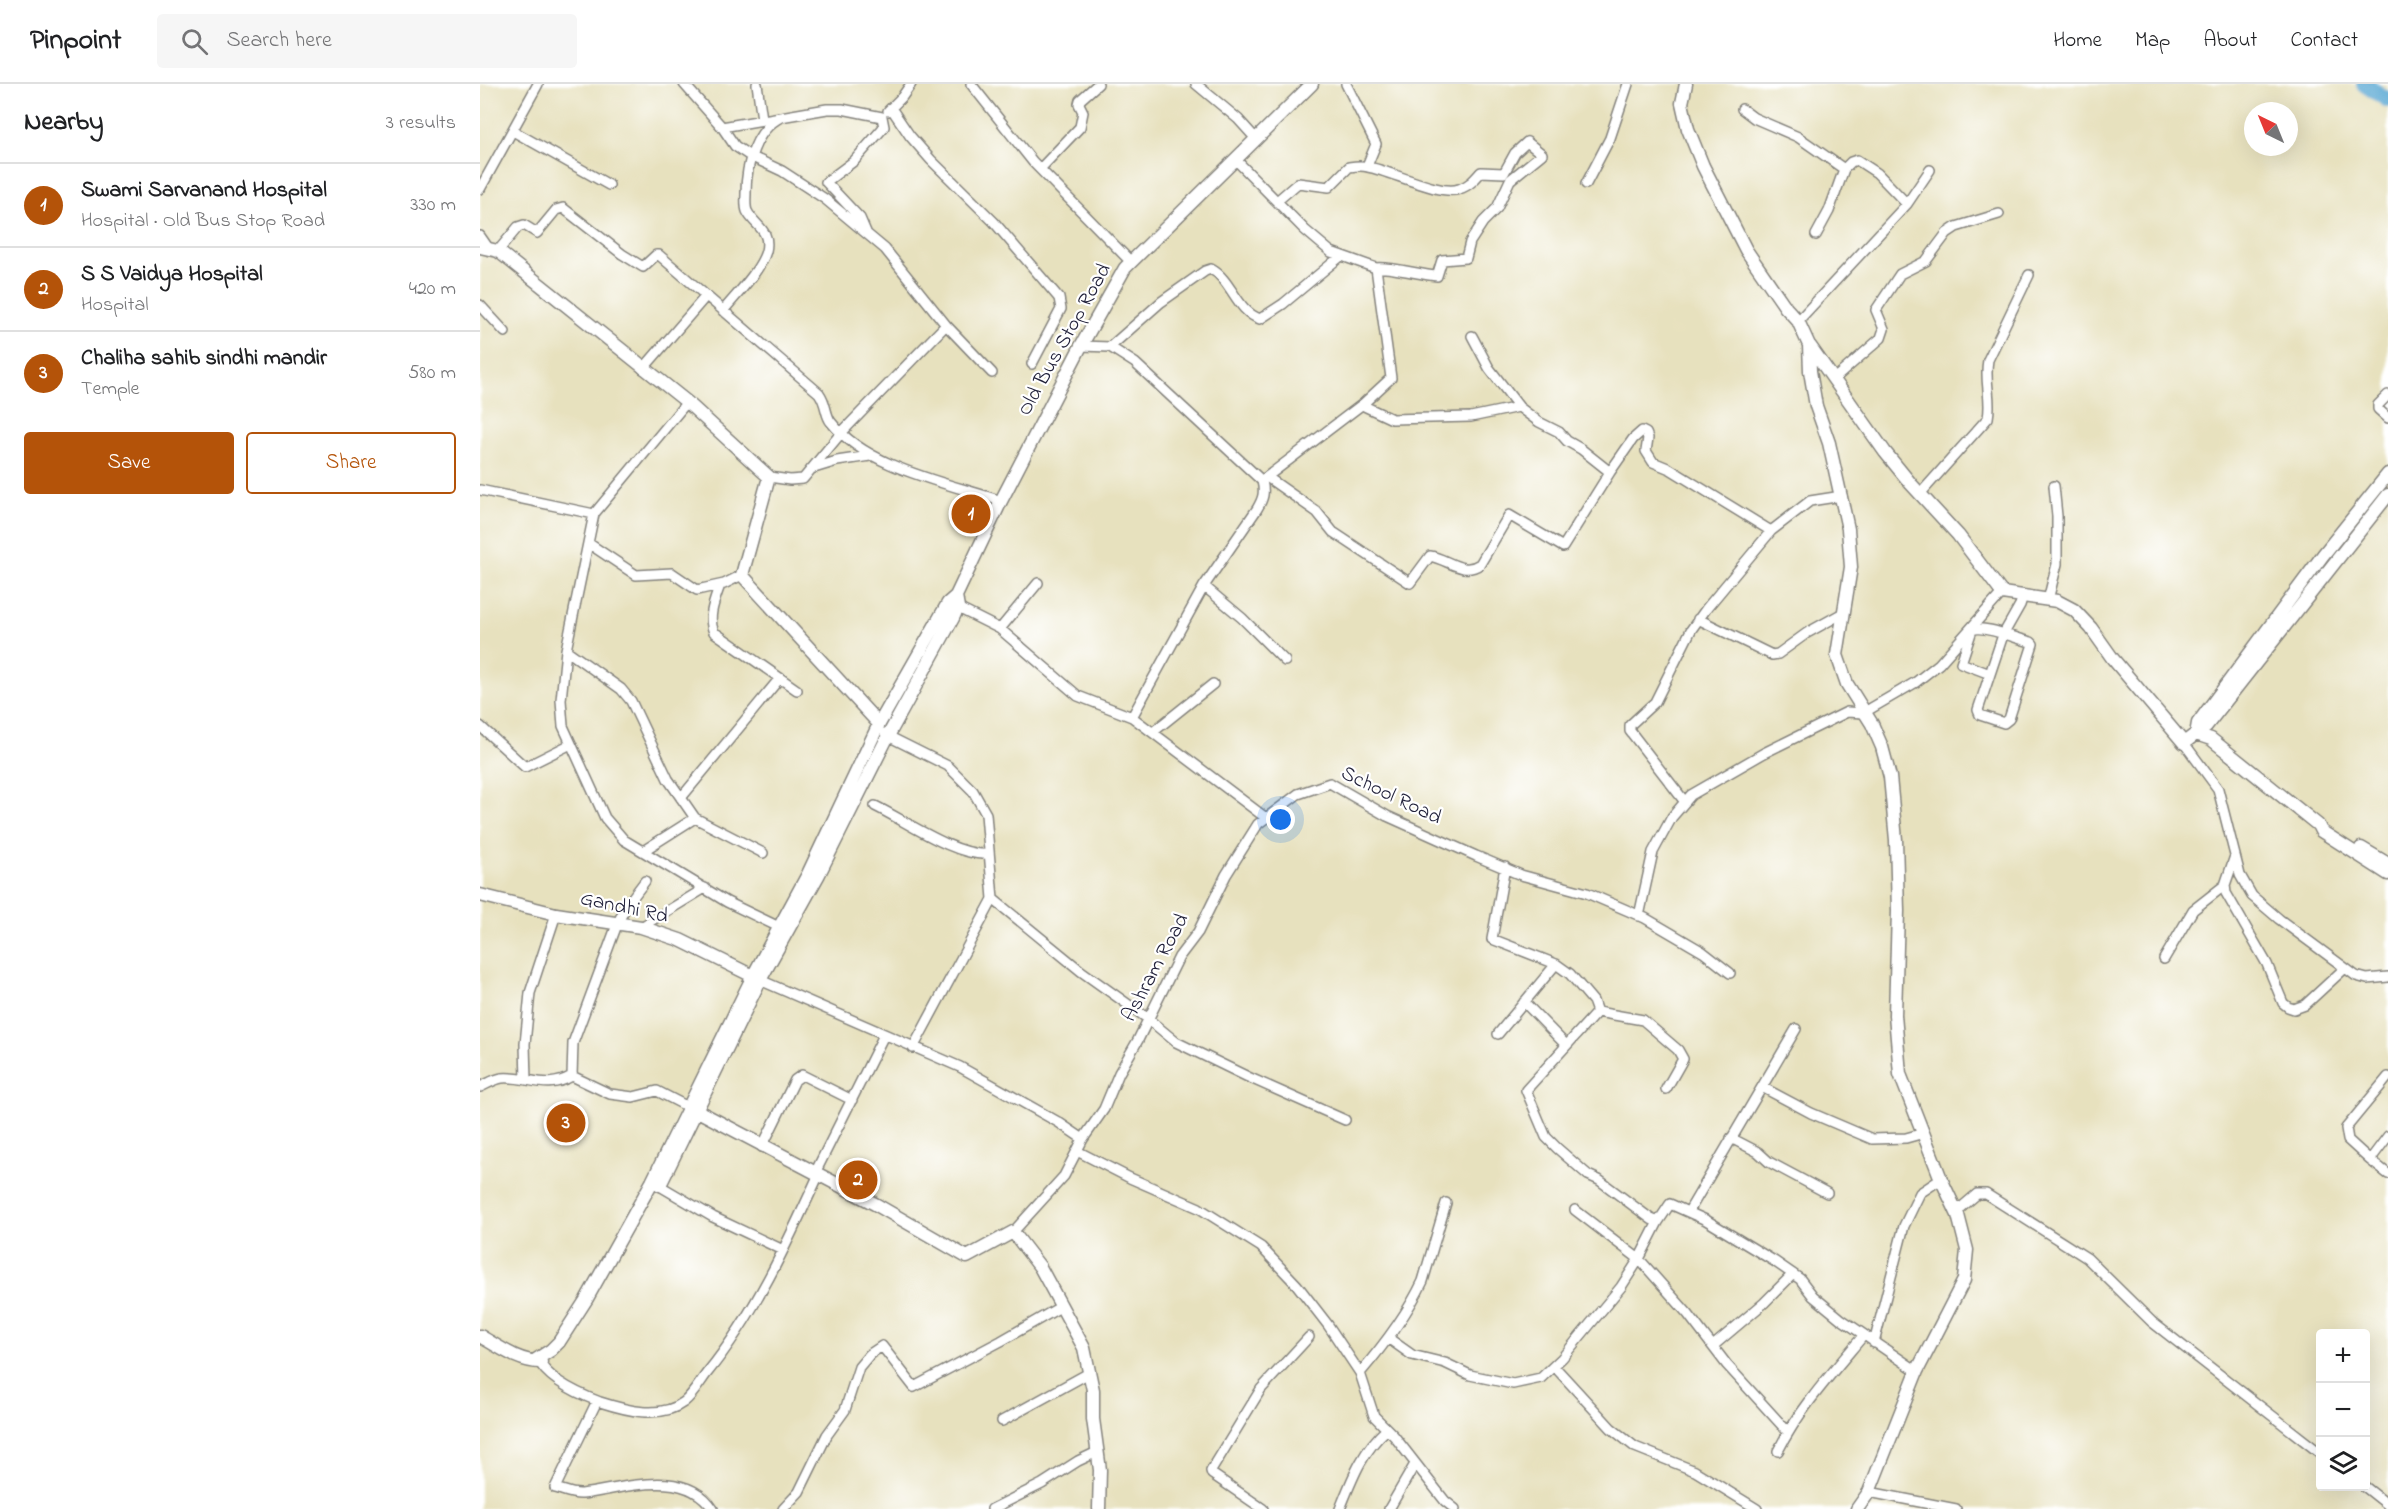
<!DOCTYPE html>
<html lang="en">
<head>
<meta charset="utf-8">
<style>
	:root { --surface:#fff; --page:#f6f6f6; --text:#202124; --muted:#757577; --line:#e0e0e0; --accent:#b45309 }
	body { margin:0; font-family:"Indie Flower",sans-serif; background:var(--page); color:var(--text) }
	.controls { position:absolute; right:18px; bottom:18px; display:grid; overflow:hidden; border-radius:6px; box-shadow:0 6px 24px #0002 }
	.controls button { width:54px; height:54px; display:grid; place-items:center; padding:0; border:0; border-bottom:2px solid var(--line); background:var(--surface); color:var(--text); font:30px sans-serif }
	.compass { position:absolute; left:1764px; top:18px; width:54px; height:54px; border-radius:50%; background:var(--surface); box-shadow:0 6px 24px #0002; rotate:317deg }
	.you { position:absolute; left:801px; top:736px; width:21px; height:21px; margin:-15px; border:4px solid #fff; border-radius:50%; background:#1a73e8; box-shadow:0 0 0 9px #1a73e833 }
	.badge { display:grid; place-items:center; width:39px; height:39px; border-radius:50%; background:var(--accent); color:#fff; font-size:20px; font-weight:700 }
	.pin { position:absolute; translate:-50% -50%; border:3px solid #fff; box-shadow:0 2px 6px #0006 }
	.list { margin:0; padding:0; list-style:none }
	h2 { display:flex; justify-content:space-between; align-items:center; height:78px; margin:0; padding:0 24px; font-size:26px }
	h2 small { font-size:20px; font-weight:400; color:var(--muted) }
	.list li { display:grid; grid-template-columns:39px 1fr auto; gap:18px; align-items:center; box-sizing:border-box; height:84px; padding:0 24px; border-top:2px solid var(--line) }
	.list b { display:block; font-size:22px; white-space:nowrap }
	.list p { margin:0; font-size:20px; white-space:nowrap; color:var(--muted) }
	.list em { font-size:20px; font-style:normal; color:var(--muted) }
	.actions { display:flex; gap:12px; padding:18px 24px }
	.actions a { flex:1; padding:14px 0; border:2px solid var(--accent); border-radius:6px; text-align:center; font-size:21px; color:var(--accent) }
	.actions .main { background:var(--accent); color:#fff }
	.icon { flex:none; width:33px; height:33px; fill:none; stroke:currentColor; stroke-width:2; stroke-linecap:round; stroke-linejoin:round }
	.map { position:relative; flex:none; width:1908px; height:1425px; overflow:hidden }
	header { display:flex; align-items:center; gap:36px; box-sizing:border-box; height:84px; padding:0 30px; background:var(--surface); border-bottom:2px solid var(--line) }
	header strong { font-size:28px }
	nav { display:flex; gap:33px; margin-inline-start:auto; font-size:21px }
	.search { width:420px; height:54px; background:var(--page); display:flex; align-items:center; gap:15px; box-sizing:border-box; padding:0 21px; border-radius:6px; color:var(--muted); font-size:22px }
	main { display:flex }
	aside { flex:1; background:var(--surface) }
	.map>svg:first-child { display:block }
</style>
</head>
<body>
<header>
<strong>Pinpoint</strong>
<div class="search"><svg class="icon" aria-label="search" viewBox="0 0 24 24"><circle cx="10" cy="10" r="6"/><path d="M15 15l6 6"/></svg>Search here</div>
<nav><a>Home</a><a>Map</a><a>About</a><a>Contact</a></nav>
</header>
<main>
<aside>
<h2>Nearby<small>3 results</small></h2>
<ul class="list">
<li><span class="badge">1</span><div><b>Swami Sarvanand Hospital</b><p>Hospital · Old Bus Stop Road</p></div><em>330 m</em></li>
<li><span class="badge">2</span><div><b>S S Vaidya Hospital</b><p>Hospital</p></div><em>420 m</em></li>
<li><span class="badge">3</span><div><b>Chaliha sahib sindhi mandir</b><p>Temple</p></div><em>580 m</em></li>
</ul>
<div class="actions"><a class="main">Save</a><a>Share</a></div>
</aside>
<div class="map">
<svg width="1908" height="1425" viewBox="0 0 1908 1425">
	<rect width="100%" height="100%" fill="#fff"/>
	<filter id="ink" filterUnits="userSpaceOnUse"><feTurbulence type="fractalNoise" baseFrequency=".0167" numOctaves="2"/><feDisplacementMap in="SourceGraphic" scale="12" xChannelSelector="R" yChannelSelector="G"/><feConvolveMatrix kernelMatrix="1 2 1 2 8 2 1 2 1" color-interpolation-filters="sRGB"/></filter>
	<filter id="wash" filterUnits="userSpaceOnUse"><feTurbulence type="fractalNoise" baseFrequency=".008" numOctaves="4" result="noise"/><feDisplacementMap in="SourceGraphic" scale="24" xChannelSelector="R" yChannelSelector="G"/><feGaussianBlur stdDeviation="1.35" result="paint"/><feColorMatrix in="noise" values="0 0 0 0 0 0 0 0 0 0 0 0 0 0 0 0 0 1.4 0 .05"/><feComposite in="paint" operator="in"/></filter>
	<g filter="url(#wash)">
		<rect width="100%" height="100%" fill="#e7e1be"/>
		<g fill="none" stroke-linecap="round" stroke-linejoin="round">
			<!-- river -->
			<path stroke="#59a7d3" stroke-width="16" d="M1884 0 1908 16"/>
		</g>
	</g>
	<g filter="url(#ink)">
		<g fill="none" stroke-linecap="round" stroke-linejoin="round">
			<!-- minor casing -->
			<g stroke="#84827c" stroke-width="12">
				<path id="minor" d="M204 0 242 43 347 25H362L402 33 404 43 374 77 346 98 380 134 386 148
					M277 0 282 35
					M491 0 553 78 651 178
					M716 0 758 35 777 56
					M866 0 896 60 887 82
					M411 24 430 52 451 76 514 138 579 214 581 225 552 280
					M1262 25 1274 34 1318 53 1364 85
					M408 27 422 13 431 0
					M242 43 255 62 270 72 302 87 345 115 405 165 466 241 362 348 323 395 310 396 289 393
					M33 47 129 101
					M756 76 825 146 851 168 896 184 911 294 884 319 784 395
					M560 85 600 43 603 28 599 20 600 16 618 0
					M1106 100 1130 54 1148 0
					M0 105 58 0
					M797 117 818 99 849 103 869 83C875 82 882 81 888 83 911 87 960 112 979 105 989 102 995 95 1001 88L1024 89 1035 69 1047 58 1062 70 1030 96 1017 124 1003 138 990 158 986 174 962 176 957 192C941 191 909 182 896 184
					M1336 151 1349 127 1364 85 1371 78 1377 76 1397 89 1427 120
					M0 152 9 165
					M18 167 38 143 44 141 57 149 76 126 83 124 142 170 163 183 176 171H179L339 309C347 320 345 331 351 338 387 384 468 399 521 417
					M0 221 25 248
					M243 227C256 211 281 186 286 167 291 145 274 142 267 127 265 122 266 114 266 109 266 81 275 46 301 33
					M1318 237 1427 120 1450 86
					M466 241 512 289
					M992 252 1009 284 1039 323
					M601 262 630 263 655 279 782 397C785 409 783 415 777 425L724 502 652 633
					M630 263 681 218 725 187 731 185C752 196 756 227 780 235L803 220 861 172
					M163 285 226 212
					M1353 296 1401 254 1404 245 1396 226 1420 190 1446 177 1467 149 1476 143 1519 130
					M1908 311 1898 321V325L1908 334
					M207 318 114 430 86 566 81 616 83 642 125 734 144 756 247 818 299 843
					M882 321 912 335 991 333 1039 323 1059 338 1079 348 1087 357 1101 365 1130 388
					M331 385 357 377 390 372
					M787 393 837 428 853 448 930 499 950 472C968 475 983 492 1000 480L1029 431 1083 463 1130 388 1153 355 1162 347 1166 349 1168 354 1166 367 1173 378 1190 385 1291 447 1330 417 1362 412
					M0 406 114 430
					M1440 410 1508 334C1512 314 1504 298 1508 276L1549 191
					M108 459 156 491 192 489 217 506 244 500 262 491
					M240 501C235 516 227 533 234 548L317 606
					M724 502 762 534 805 577
					M1568 516 1577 480V432L1574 402
					M472 521 520 545 598 612 652 633 786 734
					M1218 535 1292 571 1298 570 1327 549 1363 529
					M520 545 558 499
					M86 566 141 605 151 617 188 695 215 734
					M1510 590 1481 579 1492 546C1503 540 1537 555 1551 558L1553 560 1529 635 1524 639 1500 631 1498 626 1523 551 1540 521 1543 512
					M0 642 45 683 91 660
					M673 648 733 600
					M405 649 408 652 468 682 493 707 506 730 513 815 433 964
					M1704 659 1738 705 1760 791 1772 812 1799 835 1876 892 1887 895 1908 893
					M201 714 300 594
					M1205 718 1150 647V641L1175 618 1211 546 1226 525 1291 447
					M395 722C426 737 476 773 509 770
					M163 767 215 734 283 769
					M1755 772 1745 801 1746 809 1787 880 1803 919 1808 923 1814 925 1825 921 1865 884
					M1025 783 1012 855 1076 880 1090 890 1113 917 1117 928 1046 1006 1066 1053 1077 1064 1108 1091 1119 1096 1171 1135 1178 1138 1190 1120 1226 1136 1294 1177 1320 1195 1333 1212 1361 1235 1437 1287
					M513 815 601 887 667 934 696 958 768 993 865 1036
					M1159 832 1173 768 1192 733 1211 711 1284 669 1367 628 1383 629 1436 598 1459 580 1522 509
					M161 843 225 804
					M1684 875 1713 826 1745 801
					M280 896 480 983 578 1038 603 1055
					M1044 918 1086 961
					M1117 928 1163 936 1198 966 1203 975 1186 1005
					M1018 950 1076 880
					M92 992 93 959 138 838 147 821 165 797
					M92 992 130 1010 153 1013 177 1007 208 1023
					M46 996 45 960 50 909 76 830
					M0 1003C7 1000 15 995 22 994 50 992 65 1007 92 992
					M1282 1003 1331 1029 1392 1055 1426 1054 1444 1049
					M1908 1052 1890 1076 1908 1090
					M1251 1054 1278 1068 1289 1078 1347 1109
					M282 1063 315 996 322 991 372 1016
					M597 1067 650 1094 719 1124 781 1163 817 1201 848 1241 880 1289 894 1332 914 1352 965 1417 975 1425
					M1890 1076 1868 1056 1866 1044 1908 993
					M335 1089 404 951
					M175 1099 233 1133 303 1166
					M1095 1126 1159 1175 1208 1230 1247 1281 1308 1348
					M1209 1127 1316 945
					M1476 1128 1497 1110H1506L1607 1174 1672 1238 1840 1369
					M533 1148 584 1092 603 1055 624 1025 639 989 658 956 699 873 718 848 746 791 778 740 818 710 850 699 907 732 996 772 1041 791 1107 809 1165 834 1223 868 1250 889
					M908 1254 932 1271 965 1279 990 1291 1033 1300 1061 1294 1082 1274 1141 1203 1159 1175 1178 1138
					M1394 1259 1424 1142 1440 1109 1461 1095
					M1233 1262 1284 1219 1313 1190
					M58 1275C67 1296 99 1310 120 1318 145 1326 180 1336 204 1318 213 1311 220 1298 227 1289 275 1230 307 1160 339 1090
					M1074 1282 1131 1344 1155 1363 1215 1387 1277 1425
					M880 1289C904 1261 927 1231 943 1197L966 1119
					M117 1317 75 1404C83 1406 93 1411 102 1410 143 1405 205 1382 233 1425
					M522 1337 609 1289
					M1298 1367C1320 1324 1352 1289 1383 1252
					M1884 1402 1908 1421
					M1389 1408 1476 1425
					M303 1425 319 1408 347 1351 365 1326 379 1283 390 1270 402 1262 434 1303 521 1257 582 1222
					M512 1425 562 1400 598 1377 617 1368
					M783 1425 732 1390 731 1387 781 1305 829 1253
					M860 1425C872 1395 882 1367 907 1345
					M909 1425 935 1380"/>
			</g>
			<!-- tertiary casing -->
			<g stroke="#84827c" stroke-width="15">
				<path id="tertiary" d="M1206 0 1202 19 1208 45 1223 82 1266 166 1306 224 1318 237 1329 261 1330 287 1336 322 1349 359 1368 445 1371 483 1357 571 1367 600 1392 640 1402 663 1410 693 1416 756 1418 827 1415 931 1420 990 1461 1095 1478 1131 1487 1166 1484 1196 1437 1287 1389 1408 1377 1425
					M0 163 18 167 207 318 289 393 262 491 399 640
					M1330 262 1405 368 1431 400 1478 451 1522 509 1577 517 1594 526 1611 544 1633 575 1704 659 1726 642 1908 411
					M1716 650 1718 639 1843 471 1908 390
					M1716 650 1731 655 1838 741 1841 747 1908 790
					M1881 764 1908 780
					M0 811 76 830 161 843 200 856 279 895
					M212 1024 395 1120 487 1173 533 1148 560 1183 604 1264 613 1306V1335L620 1386 619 1425
					M180 1101 280 896 339 790 408 652 473 534 478 523 476 512
					M0 1252C19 1263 39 1278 61 1278
					M54 1277 71 1266 79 1258 106 1216 172 1098 273 892 328 790 399 640 468 519 476 512 521 417 601 262 645 184 832 0"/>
			</g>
			<!-- minor -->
			<use href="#minor" stroke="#fff" stroke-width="9"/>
			<!-- tertiary -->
			<use href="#tertiary" stroke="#fff" stroke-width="12"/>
		</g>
	</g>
	<g text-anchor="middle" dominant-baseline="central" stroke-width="4.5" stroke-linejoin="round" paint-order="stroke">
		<!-- street labels -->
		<g font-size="21" fill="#22223b" stroke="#fff">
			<text transform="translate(585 256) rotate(-61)">Old Bus Stop Road</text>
			<text transform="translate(911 712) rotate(26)">School Road</text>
			<text transform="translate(144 824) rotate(12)">Gandhi Rd</text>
			<text transform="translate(676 884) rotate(-62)">Ashram Road</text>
		</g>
	</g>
</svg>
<div class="controls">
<button>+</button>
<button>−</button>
<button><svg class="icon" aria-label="layers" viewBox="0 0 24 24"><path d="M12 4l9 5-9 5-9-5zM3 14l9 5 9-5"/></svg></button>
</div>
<svg class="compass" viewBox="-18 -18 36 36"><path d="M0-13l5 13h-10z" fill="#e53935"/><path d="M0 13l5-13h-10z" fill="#757577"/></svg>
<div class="you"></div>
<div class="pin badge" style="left:491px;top:430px">1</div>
<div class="pin badge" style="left:378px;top:1096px">2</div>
<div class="pin badge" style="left:86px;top:1039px">3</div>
</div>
</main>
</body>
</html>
